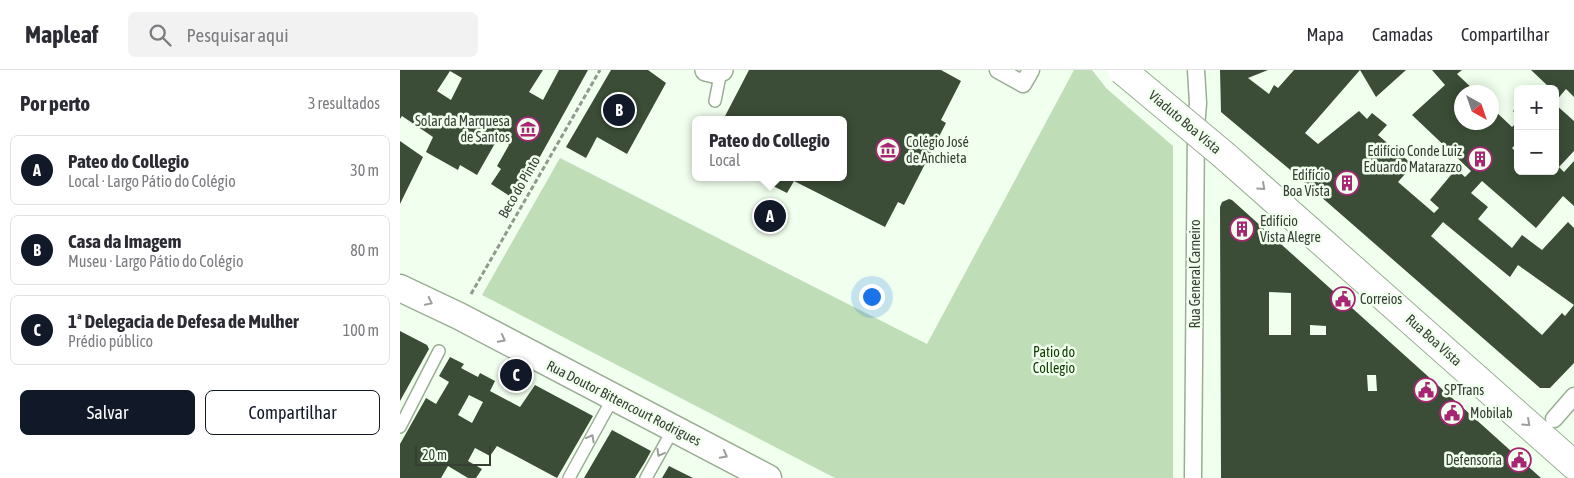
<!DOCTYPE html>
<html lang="pt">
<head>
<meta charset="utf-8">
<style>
	:root { --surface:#fff; --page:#f2f2f3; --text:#2b2b33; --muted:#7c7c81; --line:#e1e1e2; --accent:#111827 }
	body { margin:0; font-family:"Asap Condensed",sans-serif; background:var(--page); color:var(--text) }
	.controls { position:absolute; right:15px; top:15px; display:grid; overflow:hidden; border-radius:8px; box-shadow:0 2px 12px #0003 }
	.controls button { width:45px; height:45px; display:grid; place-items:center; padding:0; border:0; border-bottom:1px solid var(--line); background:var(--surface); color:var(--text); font:25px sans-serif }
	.compass { position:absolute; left:1054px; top:15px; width:45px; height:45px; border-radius:50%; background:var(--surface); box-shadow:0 2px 12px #0003; rotate:140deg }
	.scale { position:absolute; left:15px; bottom:12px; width:76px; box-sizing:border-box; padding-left:5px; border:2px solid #373f34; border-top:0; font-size:14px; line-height:18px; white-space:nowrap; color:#373f34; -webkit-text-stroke:4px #f1ffee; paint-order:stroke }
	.you { position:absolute; left:471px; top:226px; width:18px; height:18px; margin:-12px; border:4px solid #fff; border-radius:50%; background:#1a73e8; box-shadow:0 0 0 8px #1a73e833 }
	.badge { display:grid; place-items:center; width:32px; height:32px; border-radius:50%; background:var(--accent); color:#fff; font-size:16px; font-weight:700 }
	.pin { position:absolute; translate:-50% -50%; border:2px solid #fff; box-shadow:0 1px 5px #0006 }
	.popup { position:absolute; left:292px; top:46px; width:155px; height:65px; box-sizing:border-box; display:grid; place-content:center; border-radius:8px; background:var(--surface); filter:drop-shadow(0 1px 4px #0005); font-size:16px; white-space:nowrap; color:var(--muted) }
	.popup b { font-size:19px; color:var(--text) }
	.popup::after { content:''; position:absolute; left:50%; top:100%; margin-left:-10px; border:10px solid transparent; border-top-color:var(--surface) }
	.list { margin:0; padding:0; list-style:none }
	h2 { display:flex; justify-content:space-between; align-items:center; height:65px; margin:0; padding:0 20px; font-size:21px }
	h2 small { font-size:16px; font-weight:400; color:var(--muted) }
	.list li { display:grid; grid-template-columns:32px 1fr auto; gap:15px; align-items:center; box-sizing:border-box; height:70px; margin:0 10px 10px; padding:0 10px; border:1px solid var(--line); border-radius:8px }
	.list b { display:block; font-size:19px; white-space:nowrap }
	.list p { margin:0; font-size:16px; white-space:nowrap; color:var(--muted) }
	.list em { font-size:16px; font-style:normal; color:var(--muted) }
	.actions { display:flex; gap:10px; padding:15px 20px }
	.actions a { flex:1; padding:11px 0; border:1px solid var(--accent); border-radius:8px; text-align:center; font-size:18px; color:var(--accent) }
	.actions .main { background:var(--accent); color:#fff }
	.icon { flex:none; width:28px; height:28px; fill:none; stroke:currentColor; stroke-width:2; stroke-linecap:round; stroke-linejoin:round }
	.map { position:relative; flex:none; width:1174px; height:408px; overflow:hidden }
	header { display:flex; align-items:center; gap:30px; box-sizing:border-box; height:70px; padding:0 25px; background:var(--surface); border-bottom:1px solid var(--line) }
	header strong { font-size:24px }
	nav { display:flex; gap:28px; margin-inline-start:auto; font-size:18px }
	.search { width:350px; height:45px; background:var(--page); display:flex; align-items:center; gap:12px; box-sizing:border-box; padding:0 18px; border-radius:8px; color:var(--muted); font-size:19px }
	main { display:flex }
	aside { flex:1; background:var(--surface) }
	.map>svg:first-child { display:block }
</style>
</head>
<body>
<header>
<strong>Mapleaf</strong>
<div class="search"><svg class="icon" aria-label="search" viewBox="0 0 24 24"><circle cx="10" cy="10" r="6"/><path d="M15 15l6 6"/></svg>Pesquisar aqui</div>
<nav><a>Mapa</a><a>Camadas</a><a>Compartilhar</a></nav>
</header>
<main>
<aside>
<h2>Por perto<small>3 resultados</small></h2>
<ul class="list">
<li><span class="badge">A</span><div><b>Pateo do Collegio</b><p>Local · Largo Pátio do Colégio</p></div><em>30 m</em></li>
<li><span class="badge">B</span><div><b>Casa da Imagem</b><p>Museu · Largo Pátio do Colégio</p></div><em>80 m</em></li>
<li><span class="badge">C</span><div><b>1ª Delegacia de Defesa de Mulher</b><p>Prédio público</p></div><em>100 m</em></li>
</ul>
<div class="actions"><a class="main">Salvar</a><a>Compartilhar</a></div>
</aside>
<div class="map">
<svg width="1174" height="408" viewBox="0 0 1174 408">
	<rect width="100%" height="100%" fill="#f1ffee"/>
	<!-- green -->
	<path fill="#bfddb7" d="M674 0H692L707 19 773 76V408H435L82 225 160 88 527 274Z"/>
	<!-- building -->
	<path fill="#3b4d36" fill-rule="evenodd" d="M0 0H143L129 22 143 30 159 0H188L116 130 91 114 101 99 97 96 109 75 98 68 77 105 60 95 58 100 26 82 33 67 2 46 0 49ZM50 1 62 8 51 30 37 21Z
		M211 0H248L266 13 227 84 197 67 186 88 166 77Z
		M349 0H541L561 11 541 50 546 53 504 135 498 132 485 157 394 111 387 123 355 107H444V50H323Z
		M820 0H868L848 8 869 24 874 15 878 18 894 0H1006L976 27 960 0 905 63 918 74 959 41 967 49 972 43 987 55 978 65 1013 95 998 112 1034 143 1039 138 1030 130 1056 99 1065 107 1071 101 1012 45 1045 15 1032 0H1062L1057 4 1076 22H1062V52H1092V38L1112 57 1118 51V72L1112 78 1118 84V101H1137L1140 104 1142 101H1155V34L1174 51V81L1159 97 1164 102 1174 91V136L1163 126 1136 158 1082 111 1071 123 1088 137 1078 149 1112 178 1122 165 1142 180 1168 152 1174 158V235L1118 195 1110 207 1043 152 1031 166 1142 265 1162 243 1165 246 1174 235V293L1150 318H1140L888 98 821 42Z
		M1131 0H1174V27L1166 19 1155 32V19H1148L1149 17Z
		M1118 36V46L1113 41Z
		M0 71 23 87 0 134Z
		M829 129 832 130 1141 408H821L820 137 822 132ZM869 222 891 223V265H869ZM910 255 926 256V265H910ZM967 305H976L977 321H968Z
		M0 261 27 275 29 279 0 331Z
		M50 287 64 294 61 298 78 307 80 303 95 311 90 321 120 337 135 315 193 346 157 408 97 376 90 386 75 378 68 391 82 399 76 408H68L48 396 41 408H0V374L26 328 36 334 49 312 39 306ZM69 325 83 332 72 353 58 345Z
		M212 360 251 381 245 392 235 408H184Z
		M269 396 293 408H262Z"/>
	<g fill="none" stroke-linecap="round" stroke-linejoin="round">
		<!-- service casing -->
		<g stroke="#99ae93" stroke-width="14">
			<path id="service" d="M315 31 321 1
				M0 357 39 281
				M169 408 213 328
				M246 408 274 358"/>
		</g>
		<!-- pedestrian casing -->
		<g stroke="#99ae93" stroke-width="19">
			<path id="pedestrian" d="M598 0 623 14 631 0
				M1154 349 1174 326
				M793 408 796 58 798 33 796 0"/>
		</g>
		<!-- minor casing -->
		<g stroke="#99ae93" stroke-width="24">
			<path id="minor" d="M306 0 314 2 322 0"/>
		</g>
		<!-- tertiary casing -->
		<g stroke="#99ae93" stroke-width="29">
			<path id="tertiary" d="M0 218 59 246 368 408"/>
		</g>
		<!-- secondary casing -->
		<g stroke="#99ae93" stroke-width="30">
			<path id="secondary" d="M825 86 1174 395"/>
		</g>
		<!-- path -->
		<path stroke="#909a8d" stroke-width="3" stroke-dasharray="5 2.5" stroke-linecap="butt" d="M71 224 200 0"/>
		<!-- service -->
		<use href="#service" stroke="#fff" stroke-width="11"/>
		<!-- pedestrian -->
		<use href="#pedestrian" stroke="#fff" stroke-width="16"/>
		<!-- minor -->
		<use href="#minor" stroke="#fff" stroke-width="21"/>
		<!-- tertiary -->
		<use href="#tertiary" stroke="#fff" stroke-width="26"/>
		<!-- secondary -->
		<use href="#secondary" stroke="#fff" stroke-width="28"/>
		<!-- secondary-bridge casing -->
		<g stroke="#99ae93" stroke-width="30" stroke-linecap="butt">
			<path id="secondary-bridge" d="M722 0 825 86"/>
		</g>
		<!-- secondary-bridge -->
		<use href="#secondary-bridge" stroke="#fff" stroke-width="28"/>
	</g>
	<!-- one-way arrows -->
	<defs><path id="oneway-chevron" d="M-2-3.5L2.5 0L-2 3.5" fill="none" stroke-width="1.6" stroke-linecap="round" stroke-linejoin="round" transform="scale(1.25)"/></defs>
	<g stroke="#9b9f9a">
		<use href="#oneway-chevron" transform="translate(862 117) rotate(42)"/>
		<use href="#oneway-chevron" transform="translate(29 232) rotate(26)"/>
		<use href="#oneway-chevron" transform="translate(102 269) rotate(28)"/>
		<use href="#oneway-chevron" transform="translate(1127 353) rotate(42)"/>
		<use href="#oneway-chevron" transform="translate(191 368) rotate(-61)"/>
		<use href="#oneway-chevron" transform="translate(260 383) rotate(119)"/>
		<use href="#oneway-chevron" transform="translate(324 385) rotate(28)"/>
	</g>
	<!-- icons -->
	<defs>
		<g id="museum-ring" transform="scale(1.25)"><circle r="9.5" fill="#f1ffee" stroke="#a72573" stroke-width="1.5"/><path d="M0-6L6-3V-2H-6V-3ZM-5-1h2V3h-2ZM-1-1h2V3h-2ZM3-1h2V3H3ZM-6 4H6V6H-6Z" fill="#a72573"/></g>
		<g id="building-ring" transform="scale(1.25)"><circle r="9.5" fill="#f1ffee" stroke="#a72573" stroke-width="1.5"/><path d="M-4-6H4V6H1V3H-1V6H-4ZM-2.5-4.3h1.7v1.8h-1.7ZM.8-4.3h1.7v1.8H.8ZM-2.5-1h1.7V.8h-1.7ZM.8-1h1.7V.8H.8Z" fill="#a72573"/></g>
		<g id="civic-ring" transform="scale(1.25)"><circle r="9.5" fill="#f1ffee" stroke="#a72573" stroke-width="1.5"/><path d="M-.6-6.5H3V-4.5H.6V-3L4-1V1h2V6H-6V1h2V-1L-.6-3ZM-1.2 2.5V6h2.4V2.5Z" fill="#a72573"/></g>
	</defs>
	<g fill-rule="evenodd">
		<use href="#museum-ring" x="128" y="59"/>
		<use href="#museum-ring" x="488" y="80"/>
		<use href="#building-ring" x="1080" y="89"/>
		<use href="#building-ring" x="947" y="113"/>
		<use href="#building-ring" x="842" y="159"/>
		<use href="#civic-ring" x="943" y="229"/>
		<use href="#civic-ring" x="1026" y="320"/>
		<use href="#civic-ring" x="1052" y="343"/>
		<use href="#civic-ring" x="1119" y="390"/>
	</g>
	<g text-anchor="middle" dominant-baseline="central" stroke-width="5" stroke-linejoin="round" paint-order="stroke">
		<!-- poi labels -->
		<g font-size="14" fill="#373f34" stroke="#f1ffee" text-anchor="start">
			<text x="110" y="51" text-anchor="end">Solar da Marquesa<tspan x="110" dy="16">de Santos</tspan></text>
			<text x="506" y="72">Colégio José<tspan x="506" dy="16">de Anchieta</tspan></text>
			<text x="1062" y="81" text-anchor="end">Edifício Conde Luiz<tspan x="1062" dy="16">Eduardo Matarazzo</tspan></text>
			<text x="930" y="105" text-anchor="end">Edifício<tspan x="930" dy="16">Boa Vista</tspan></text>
			<text x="860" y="151">Edifício<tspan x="860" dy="16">Vista Alegre</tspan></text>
			<text x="960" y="229">Correios</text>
			<text x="1044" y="320">SPTrans</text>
			<text x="1070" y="343">Mobilab</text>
			<text x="1102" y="390" text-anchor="end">Defensoria</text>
		</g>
		<!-- street labels -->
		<g font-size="14" fill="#373f34" stroke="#f1ffee">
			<text transform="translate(785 52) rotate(40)">Viaduto Boa Vista</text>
			<text transform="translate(119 117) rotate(-60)">Beco do Pinto</text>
			<text transform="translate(795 204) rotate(-90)">Rua General Carneiro</text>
			<text transform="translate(1034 270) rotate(42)">Rua Boa Vista</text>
			<text transform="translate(224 333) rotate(27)">Rua Doutor Bittencourt Rodrigues</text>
		</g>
		<!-- park labels -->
		<g font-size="14" fill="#0d3b00" stroke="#f1ffee">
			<text x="654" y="282">Patio do<tspan x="654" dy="16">Collegio</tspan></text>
		</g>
	</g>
</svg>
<div class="controls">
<button>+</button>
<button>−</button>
</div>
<svg class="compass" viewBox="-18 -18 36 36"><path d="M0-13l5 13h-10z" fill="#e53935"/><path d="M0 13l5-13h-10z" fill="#7c7c81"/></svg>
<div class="scale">20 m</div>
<div class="you"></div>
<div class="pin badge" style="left:370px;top:146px">A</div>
<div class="popup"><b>Pateo do Collegio</b>Local</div>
<div class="pin badge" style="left:219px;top:40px">B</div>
<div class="pin badge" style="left:116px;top:305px">C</div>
</div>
</main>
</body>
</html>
